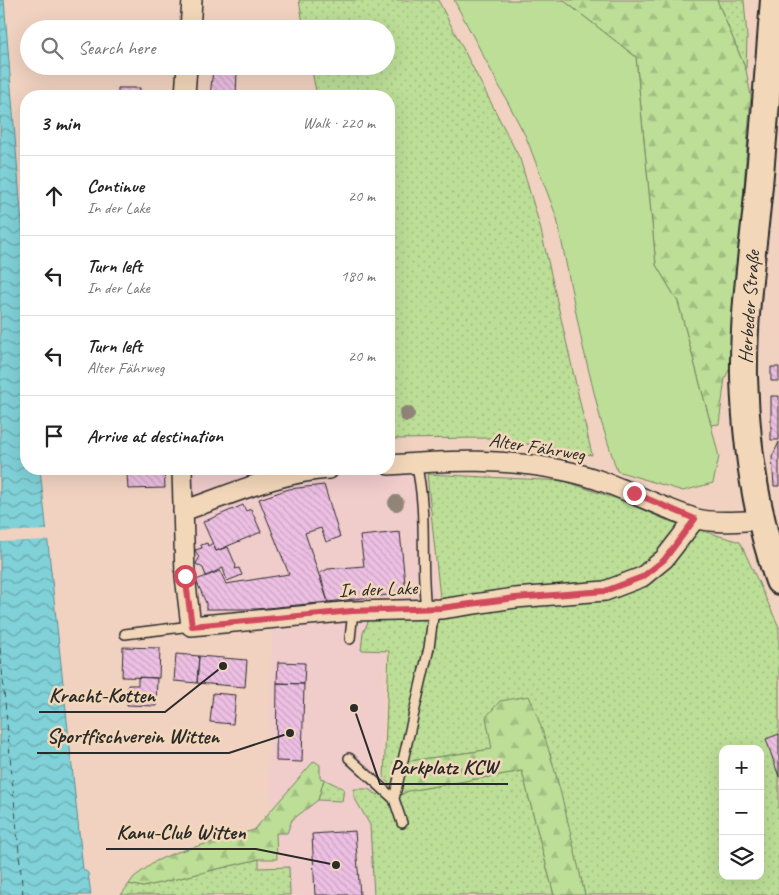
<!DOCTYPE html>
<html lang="en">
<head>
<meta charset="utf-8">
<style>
	:root { --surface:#fff; --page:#f6f6f6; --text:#222; --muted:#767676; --line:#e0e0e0 }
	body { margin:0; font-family:Caveat,sans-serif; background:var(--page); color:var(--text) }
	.controls { position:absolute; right:15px; bottom:15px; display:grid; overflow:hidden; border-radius:10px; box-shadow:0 5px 20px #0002 }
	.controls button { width:45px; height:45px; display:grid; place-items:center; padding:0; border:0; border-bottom:1px solid var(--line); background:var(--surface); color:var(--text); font:25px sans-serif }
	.stop { position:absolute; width:15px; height:15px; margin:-11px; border:4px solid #d1495b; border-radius:50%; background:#fff }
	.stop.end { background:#d1495b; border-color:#fff; box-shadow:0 1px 5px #0008 }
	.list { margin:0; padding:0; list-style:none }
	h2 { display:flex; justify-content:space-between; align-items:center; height:65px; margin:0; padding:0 20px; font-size:21px }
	h2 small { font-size:16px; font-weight:400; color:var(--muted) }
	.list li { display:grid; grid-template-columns:32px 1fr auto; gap:15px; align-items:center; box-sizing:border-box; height:80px; padding:0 20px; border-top:1px solid var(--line) }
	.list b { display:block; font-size:19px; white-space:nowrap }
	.list p { margin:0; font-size:16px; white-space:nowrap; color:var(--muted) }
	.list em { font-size:16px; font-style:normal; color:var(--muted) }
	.icon { flex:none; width:28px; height:28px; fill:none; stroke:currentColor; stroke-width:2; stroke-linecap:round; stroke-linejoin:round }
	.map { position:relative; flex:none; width:779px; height:895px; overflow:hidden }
	.search { position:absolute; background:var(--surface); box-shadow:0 5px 20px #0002; left:20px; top:20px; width:375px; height:55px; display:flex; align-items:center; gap:12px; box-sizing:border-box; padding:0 18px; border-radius:28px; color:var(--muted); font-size:19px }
	.panel { position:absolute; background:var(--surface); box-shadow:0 5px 20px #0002; left:20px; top:90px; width:375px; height:385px; border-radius:20px }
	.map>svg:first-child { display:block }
</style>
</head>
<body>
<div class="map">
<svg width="779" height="895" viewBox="0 0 779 895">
	<defs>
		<pattern id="grass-dots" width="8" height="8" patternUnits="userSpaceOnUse" patternTransform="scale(1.25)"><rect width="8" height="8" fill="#bcde97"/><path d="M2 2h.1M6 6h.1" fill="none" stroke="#a2bf82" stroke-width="1.8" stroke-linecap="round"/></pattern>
		<pattern id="forest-firs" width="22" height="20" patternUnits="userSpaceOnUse" patternTransform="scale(1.25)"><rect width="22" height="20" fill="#bcde97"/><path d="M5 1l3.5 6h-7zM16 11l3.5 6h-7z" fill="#a2bf82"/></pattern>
		<pattern id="water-waves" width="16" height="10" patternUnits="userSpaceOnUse" patternTransform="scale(1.25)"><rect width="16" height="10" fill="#80d1d8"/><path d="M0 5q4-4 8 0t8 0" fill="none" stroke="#69aaaf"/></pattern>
		<pattern id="building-back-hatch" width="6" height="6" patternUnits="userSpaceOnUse" patternTransform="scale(1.25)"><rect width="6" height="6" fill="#edbfe3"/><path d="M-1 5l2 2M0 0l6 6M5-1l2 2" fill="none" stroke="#cba4c3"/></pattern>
	</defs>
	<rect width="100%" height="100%" fill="#f1d2c1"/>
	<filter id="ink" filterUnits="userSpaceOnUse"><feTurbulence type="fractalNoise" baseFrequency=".02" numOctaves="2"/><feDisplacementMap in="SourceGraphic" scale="10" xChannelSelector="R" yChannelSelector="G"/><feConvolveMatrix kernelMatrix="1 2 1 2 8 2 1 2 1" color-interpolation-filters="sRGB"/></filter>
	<g filter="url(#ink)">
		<!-- built -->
		<path fill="#f0cccb" d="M389 456 424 477 436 600 387 604 375 895H285L268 772 273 613 208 619 191 601V469H389Z"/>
		<!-- grass -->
		<path fill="url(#grass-dots)" stroke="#748461" fill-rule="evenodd" d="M299 0H438L520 159 540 226 592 455 491 438 389 439V96H317L311 66H386V29H304Z
			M717 0H744L747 37 746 70Z
			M427 474 564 481 623 501 666 520 740 542 779 627V895H585L550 753 492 749 403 762 395 798 408 791 522 771 554 895H374L370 825 354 797V789H368L378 795 390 785 384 778 389 651 361 650 363 633 369 620 413 615 427 622 426 646 421 652 429 648 433 617 441 608ZM723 749H760V876H723Z
			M324 779 344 789 342 801 318 800Z
			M259 859V868L289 867 290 895H121L129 884 143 887Z"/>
		<!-- forest -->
		<path fill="url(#forest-firs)" stroke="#748461" d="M563 0H717L746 70 751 96 730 368 725 378 719 424 711 425 678 302 656 265 636 57Z
			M529 696C556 759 569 829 585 895H554L522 771 408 791 394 799 403 762 492 749 486 717 500 701Z
			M314 761 320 765V778L324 779 318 800 292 820 287 833H276L277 859H259L143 887 129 884 134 877 156 861 174 853 254 830Z"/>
		<!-- green -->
		<path fill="#bcde97" stroke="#748461" d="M454 0H563L636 57 656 265 678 302 711 425 719 457 713 483 683 491 617 471 601 421 582 343 557 218 526 137Z"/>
		<!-- water -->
		<path fill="url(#water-waves)" stroke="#5e8f93" d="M0 0H4L26 274V469H40L83 869 88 873 91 895H0Z"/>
		<!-- pier -->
		<path fill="#f1d2c1" d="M48 530 49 540 0 542V532Z"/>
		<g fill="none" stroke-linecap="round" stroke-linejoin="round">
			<!-- ferry -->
			<path stroke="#3c4c4e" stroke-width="1" stroke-dasharray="6 5" stroke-linecap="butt" d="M0 648 23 895"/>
		</g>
		<!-- building -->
		<path fill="url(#building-back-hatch)" stroke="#2b2b2b" d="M213 70 237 72 236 96H210Z
			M118 88H140V96H118Z
			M771 367H779V381H771Z
			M771 396H779V440H771Z
			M779 442V486H774L772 457Z
			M122 469H164L165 488 128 489 127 474 122 475Z
			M324 485 340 537 326 542 321 528 305 533 328 602 257 609H206V603L196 580 220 571 226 584 289 574 259 499 289 489Z
			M243 505 246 511 251 509 261 532 216 551 203 522Z
			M400 532 406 593 328 602 320 573 328 569 364 566 360 536Z
			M207 543 208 546 213 543 216 551 228 547 236 566 235 569 239 568 242 575 227 581 223 568 206 576 203 568 196 564 199 558 195 550 202 548 201 545Z
			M123 647 160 648 159 678 122 677Z
			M176 654 199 656 197 683 174 681Z
			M199 656 247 660 245 687 197 683Z
			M278 662 305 663 304 684 277 683Z
			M138 677 157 678 156 706 127 705 128 685H138Z
			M277 683 304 684 302 762 276 761Z
			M213 693 236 695 233 724 210 722Z
			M779 734V777L766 739Z
			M355 831 360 895H315L312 834Z"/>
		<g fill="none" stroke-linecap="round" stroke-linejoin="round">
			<!-- service casing -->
			<g stroke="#2b2b2b" stroke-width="12">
				<path id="service" d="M416 463C428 513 420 559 426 609
					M125 634 191 626
					M350 639 353 611
					M349 758 394 799
					M402 823 394 799 429 648 433 617 439 611"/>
			</g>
			<!-- minor casing -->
			<g stroke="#2b2b2b" stroke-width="22">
				<path id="minor" d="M190 29 192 0
					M185 96 187 66
					M389 465C449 460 507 458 566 471 611 480 650 504 694 518 711 524 743 521 761 520
					M182 469 185 576 191 626 353 611 441 609 515 598 605 591 642 577 664 559 695 519
					M183 511C230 495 279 472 329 469"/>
			</g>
			<!-- secondary casing -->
			<g stroke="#2b2b2b" stroke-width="30">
				<path id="secondary" d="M774 0C769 65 764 131 758 196 752 256 743 316 744 377 746 445 756 516 779 581"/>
			</g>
			<!-- service -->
			<use href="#service" stroke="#f2d7b9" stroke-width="9"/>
			<!-- minor -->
			<use href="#minor" stroke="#f2d7b9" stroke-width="19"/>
			<!-- secondary -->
			<use href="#secondary" stroke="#f2d7b9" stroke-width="26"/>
		</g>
		<!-- trees -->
		<g fill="#908577">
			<circle cx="407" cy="414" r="8"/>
			<circle cx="396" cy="503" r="8"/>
		</g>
	</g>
	<g fill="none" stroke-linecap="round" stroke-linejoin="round" filter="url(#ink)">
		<!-- route -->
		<path stroke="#d1495b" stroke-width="6" d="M185 576 192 626 352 611 441 608 515 598 605 591 642 577 664 560 695 519 634 493"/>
	</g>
	<g text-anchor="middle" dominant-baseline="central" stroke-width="5" stroke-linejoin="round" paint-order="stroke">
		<!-- street labels -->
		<g font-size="20" fill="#2b2b2b" stroke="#f2d7b9">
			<text transform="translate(749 307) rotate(-86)">Herbeder Straße</text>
			<text transform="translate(537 447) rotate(9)">Alter Fährweg</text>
			<text transform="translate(378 589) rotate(-2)">In der Lake</text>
		</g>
	</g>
	<!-- callouts -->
	<path fill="none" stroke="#2b2b2b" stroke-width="2" d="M223 666L165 712H39M290 733L229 753H37M354 708L380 784H508M336 865L256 849H106"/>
	<g fill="#2b2b2b" stroke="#f2d7b9" stroke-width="2">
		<circle cx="223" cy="666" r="5"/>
		<circle cx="290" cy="733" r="5"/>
		<circle cx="354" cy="708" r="5"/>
		<circle cx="336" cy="865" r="5"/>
	</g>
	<g font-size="21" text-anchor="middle" font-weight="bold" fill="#2b2b2b" stroke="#f2d7b9" stroke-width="5" stroke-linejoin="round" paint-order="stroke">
		<text x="102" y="702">Kracht-Kotten</text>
		<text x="133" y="743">Sportfischverein Witten</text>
		<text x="444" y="774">Parkplatz KCW</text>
		<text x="181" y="839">Kanu-Club Witten</text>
	</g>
</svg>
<div class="controls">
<button>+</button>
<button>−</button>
<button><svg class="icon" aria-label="layers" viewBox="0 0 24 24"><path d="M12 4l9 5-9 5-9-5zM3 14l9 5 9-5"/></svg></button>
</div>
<div class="stop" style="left:185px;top:576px"></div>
<div class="stop end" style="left:634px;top:493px"></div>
<div class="search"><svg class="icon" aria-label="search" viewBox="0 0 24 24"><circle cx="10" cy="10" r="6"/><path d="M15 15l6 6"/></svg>Search here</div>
<section class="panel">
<h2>3 min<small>Walk · 220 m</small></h2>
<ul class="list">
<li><svg class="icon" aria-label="ahead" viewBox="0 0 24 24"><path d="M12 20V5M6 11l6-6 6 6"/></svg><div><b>Continue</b><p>In der Lake</p></div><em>20 m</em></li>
<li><svg class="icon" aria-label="left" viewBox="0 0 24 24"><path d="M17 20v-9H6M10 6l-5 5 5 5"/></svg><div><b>Turn left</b><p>In der Lake</p></div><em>180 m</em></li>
<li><svg class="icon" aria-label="left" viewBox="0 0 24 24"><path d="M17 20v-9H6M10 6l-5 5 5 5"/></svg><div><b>Turn left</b><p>Alter Fährweg</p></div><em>20 m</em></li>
<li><svg class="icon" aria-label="arrive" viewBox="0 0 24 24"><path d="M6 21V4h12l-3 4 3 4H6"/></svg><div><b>Arrive at destination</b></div></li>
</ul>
</section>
</div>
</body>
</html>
